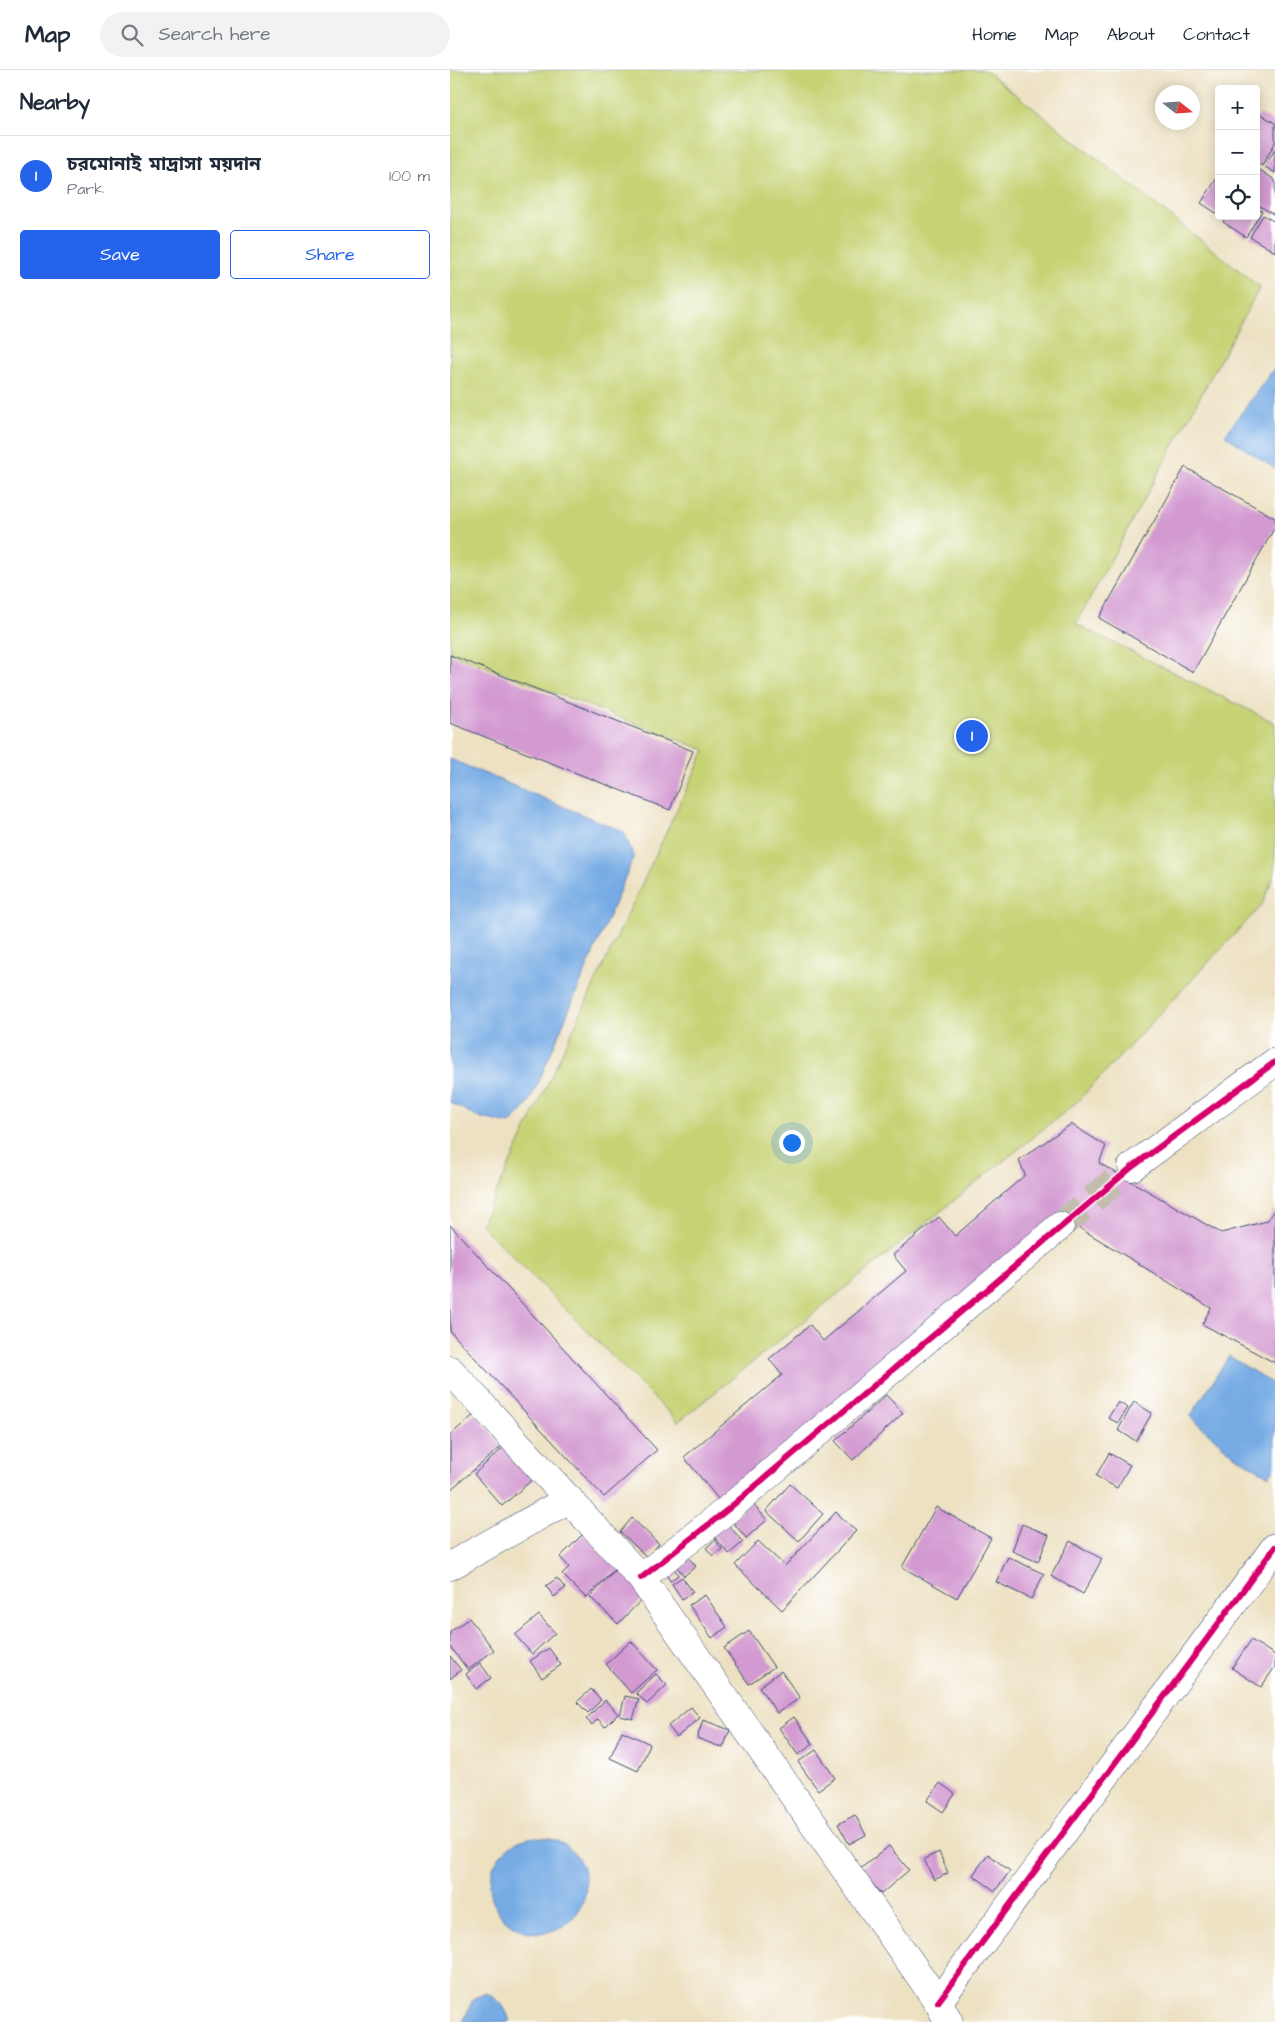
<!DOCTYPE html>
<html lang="en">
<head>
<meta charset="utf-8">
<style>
	:root { --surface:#fff; --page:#f2f2f3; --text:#1f2937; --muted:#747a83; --line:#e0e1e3; --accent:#2563eb }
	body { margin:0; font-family:"Architects Daughter","Noto Sans Bengali",sans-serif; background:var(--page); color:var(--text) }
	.controls { position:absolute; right:15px; top:15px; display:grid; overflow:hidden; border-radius:5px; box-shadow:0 2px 12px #0003 }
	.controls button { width:45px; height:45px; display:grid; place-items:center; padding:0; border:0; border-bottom:1px solid var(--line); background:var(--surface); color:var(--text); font:25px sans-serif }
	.compass { position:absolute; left:705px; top:15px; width:45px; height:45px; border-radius:50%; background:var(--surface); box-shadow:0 2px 12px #0003; rotate:107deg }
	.you { position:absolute; left:341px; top:1072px; width:18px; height:18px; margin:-12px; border:4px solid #fff; border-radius:50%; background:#1a73e8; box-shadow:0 0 0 8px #1a73e833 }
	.badge { display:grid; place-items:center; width:32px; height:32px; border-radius:50%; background:var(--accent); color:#fff; font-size:16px; font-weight:700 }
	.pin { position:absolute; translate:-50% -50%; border:2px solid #fff; box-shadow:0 1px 5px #0006 }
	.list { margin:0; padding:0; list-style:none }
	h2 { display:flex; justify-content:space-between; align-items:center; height:65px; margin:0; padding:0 20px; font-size:21px }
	h2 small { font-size:16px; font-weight:400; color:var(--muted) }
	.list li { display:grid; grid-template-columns:32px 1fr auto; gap:15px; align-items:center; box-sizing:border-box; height:80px; padding:0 20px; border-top:1px solid var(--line) }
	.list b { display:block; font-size:19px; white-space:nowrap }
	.list p { margin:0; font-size:16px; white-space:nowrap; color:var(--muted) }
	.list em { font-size:16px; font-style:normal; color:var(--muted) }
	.actions { display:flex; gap:10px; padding:15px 20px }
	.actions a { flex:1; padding:11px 0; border:1px solid var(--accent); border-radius:5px; text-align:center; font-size:18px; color:var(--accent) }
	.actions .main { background:var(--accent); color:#fff }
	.icon { flex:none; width:28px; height:28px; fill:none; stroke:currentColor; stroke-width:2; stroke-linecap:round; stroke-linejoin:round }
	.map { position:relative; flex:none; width:825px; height:1952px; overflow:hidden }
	header { display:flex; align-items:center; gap:30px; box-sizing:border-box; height:70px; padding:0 25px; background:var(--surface); border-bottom:1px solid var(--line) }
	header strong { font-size:24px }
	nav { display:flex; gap:28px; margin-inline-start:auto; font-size:18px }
	.search { width:350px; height:45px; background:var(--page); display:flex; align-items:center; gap:12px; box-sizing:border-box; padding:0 18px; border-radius:28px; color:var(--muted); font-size:19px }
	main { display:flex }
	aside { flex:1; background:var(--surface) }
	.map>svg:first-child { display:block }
</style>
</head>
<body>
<header>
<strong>Map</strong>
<div class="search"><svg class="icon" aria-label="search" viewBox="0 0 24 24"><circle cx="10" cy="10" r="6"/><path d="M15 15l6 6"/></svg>Search here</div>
<nav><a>Home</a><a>Map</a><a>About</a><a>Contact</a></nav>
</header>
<main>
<aside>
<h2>Nearby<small></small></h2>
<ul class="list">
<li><span class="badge">1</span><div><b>চরমোনাই মাদ্রাসা ময়দান</b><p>Park</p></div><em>100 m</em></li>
</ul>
<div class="actions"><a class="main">Save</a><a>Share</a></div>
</aside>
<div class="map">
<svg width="825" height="1952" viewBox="0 0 825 1952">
	<rect width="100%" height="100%" fill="#fff"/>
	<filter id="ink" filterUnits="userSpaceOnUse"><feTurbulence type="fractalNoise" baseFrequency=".02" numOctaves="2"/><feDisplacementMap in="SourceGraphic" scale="10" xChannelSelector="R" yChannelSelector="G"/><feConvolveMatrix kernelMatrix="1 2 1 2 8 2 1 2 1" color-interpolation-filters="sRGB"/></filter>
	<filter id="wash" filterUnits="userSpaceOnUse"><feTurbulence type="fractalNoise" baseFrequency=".0096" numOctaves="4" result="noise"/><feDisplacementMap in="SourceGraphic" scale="20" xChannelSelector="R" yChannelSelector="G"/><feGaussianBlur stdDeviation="1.12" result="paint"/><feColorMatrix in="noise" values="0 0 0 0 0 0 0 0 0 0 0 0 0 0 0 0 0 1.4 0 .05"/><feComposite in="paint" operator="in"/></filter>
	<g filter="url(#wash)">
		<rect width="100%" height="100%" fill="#ede1c2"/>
		<!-- green -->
		<path fill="#c6d273" stroke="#708068" d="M0 0H535L810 217 626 554 825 653V803L812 835 627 1032 228 1352 31 1155 255 680 0 583Z"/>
		<!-- water -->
		<path fill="#76abe4" stroke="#486da1" d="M825 297V399L775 365Z
			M0 689 174 762 184 787 89 1011 77 1036 60 1054 27 1047 0 1032Z
			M779 1286 825 1315V1398L819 1406 784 1385 740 1347Z
			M40 1815a48 48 0 1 1 96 0a48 48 0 1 1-96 0Z
			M36 1923C50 1930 56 1937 60 1952H13L23 1929Z"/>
		<g id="blocks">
			<!-- building -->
			<path fill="#d39ad1" d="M810 44 825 53V73L812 96 806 92V50Z
				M825 79V103L815 97Z
				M810 100 825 110V145L806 134V105Z
				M769 105V145L751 133Z
				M806 138 812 141 796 167 773 152 776 146H806Z
				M813 145 825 152V182L800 167Z
				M735 397 825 448V457L743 602 649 548Z
				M0 585 243 681 220 740 0 653Z
				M621 1054 656 1076 649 1093 771 1163 817 1151 825 1138V1293L752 1254 761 1238 610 1146 273 1435 234 1387 332 1305 319 1289 360 1255 373 1271 456 1201 443 1185 489 1147 505 1166 575 1105 569 1090Z
				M0 1155 207 1380 154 1427 0 1261Z
				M436 1325 453 1343 403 1390 385 1371Z
				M668 1332 678 1338 668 1353 658 1348Z
				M684 1332 702 1343 686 1371 668 1360Z
				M25 1344 52 1376 0 1420V1365Z
				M55 1376 83 1409 52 1436 24 1404Z
				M659 1383 680 1395 667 1418 646 1406Z
				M340 1414 373 1444 349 1471 316 1441Z
				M301 1432 317 1450 296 1468 281 1450Z
				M486 1437 541 1468 507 1528 452 1497Z
				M386 1442 406 1461 332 1540 285 1495 308 1471 335 1496Z
				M182 1448 209 1474 197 1487 170 1462Z
				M274 1450 293 1472 279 1484 260 1462Z
				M572 1454 599 1465 588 1492 562 1481Z
				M133 1464 166 1498 136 1528 112 1504 119 1497 110 1487Z
				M265 1470 272 1479 263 1486 256 1478Z
				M620 1471 652 1489 633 1524 601 1506Z
				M237 1486 246 1496 234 1506 226 1496Z
				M558 1487 594 1504 581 1529 546 1512Z
				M167 1498 196 1525 168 1554 140 1527Z
				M224 1498 228 1505 220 1511 216 1504Z
				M232 1507 243 1522 232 1529 222 1514Z
				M107 1508 115 1518 104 1527 96 1516Z
				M255 1525 277 1557 262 1568 239 1535Z
				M89 1545 105 1563 82 1584 65 1565Z
				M19 1548 44 1580 18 1600 0 1576V1562Z
				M299 1561 324 1597 299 1614 274 1578Z
				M801 1570 825 1585V1597L811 1617 782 1598Z
				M181 1571 207 1600 181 1623 156 1594Z
				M99 1578 111 1595 92 1608 80 1591Z
				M0 1586 11 1600 0 1609Z
				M30 1593 41 1608 26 1619 16 1604Z
				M331 1601 350 1628 327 1643 309 1617Z
				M206 1604 217 1615 197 1634 186 1623Z
				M141 1619 151 1630 138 1643 127 1632Z
				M175 1626 189 1629 183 1649 170 1646Z
				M155 1630 168 1644 155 1657 148 1649 142 1655 136 1649Z
				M241 1637 250 1648 227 1667 218 1656Z
				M344 1647 363 1674 348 1685 329 1658Z
				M253 1650 280 1660 273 1678 247 1668Z
				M172 1661 200 1674 188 1701 160 1688Z
				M366 1680 385 1708 368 1720 348 1692Z
				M490 1713 505 1724 493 1742 477 1731Z
				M405 1745 416 1765 399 1774 388 1754Z
				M439 1776 459 1800 431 1824 410 1799Z
				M489 1782 498 1803 484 1810 474 1789Z
				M538 1784 560 1801 545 1821 523 1805Z"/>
		</g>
	</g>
	<g filter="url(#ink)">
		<use href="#blocks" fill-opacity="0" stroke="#3a4a6d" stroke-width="1"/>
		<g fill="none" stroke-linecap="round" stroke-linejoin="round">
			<!-- minor-tunnel -->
			<path stroke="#c3bdae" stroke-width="28" stroke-dasharray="28 14" stroke-linecap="butt" d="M610 1156 682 1097"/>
			<!-- minor casing -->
			<g stroke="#3a4a6d" stroke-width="29">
				<path id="minor" d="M682 1097 825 992
					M0 1496 119 1429
					M191 1508 277 1440 610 1156
					M488 1932 825 1477"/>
			</g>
			<!-- secondary casing -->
			<g stroke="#3a4a6d" stroke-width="29">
				<path id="secondary" d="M0 1300 191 1508 488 1932 499 1952"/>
			</g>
			<!-- minor -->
			<use href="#minor" stroke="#fff" stroke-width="28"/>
			<!-- secondary -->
			<use href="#secondary" stroke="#fff" stroke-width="28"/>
			<!-- cycleway casing -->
			<g stroke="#fff" stroke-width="9">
				<path id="cycleway" d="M191 1508 277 1440 682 1097 825 992
					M488 1932 825 1477"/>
			</g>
			<!-- cycleway -->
			<use href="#cycleway" stroke="#d6006c" stroke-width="6"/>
		</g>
	</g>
</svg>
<div class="controls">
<button>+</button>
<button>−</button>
<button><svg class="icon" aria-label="locate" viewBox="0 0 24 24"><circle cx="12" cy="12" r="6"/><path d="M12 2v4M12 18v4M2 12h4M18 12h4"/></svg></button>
</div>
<svg class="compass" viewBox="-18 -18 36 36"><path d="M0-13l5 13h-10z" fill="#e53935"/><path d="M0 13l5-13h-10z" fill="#747a83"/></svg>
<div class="you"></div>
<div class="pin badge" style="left:522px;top:666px">1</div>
</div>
</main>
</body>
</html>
